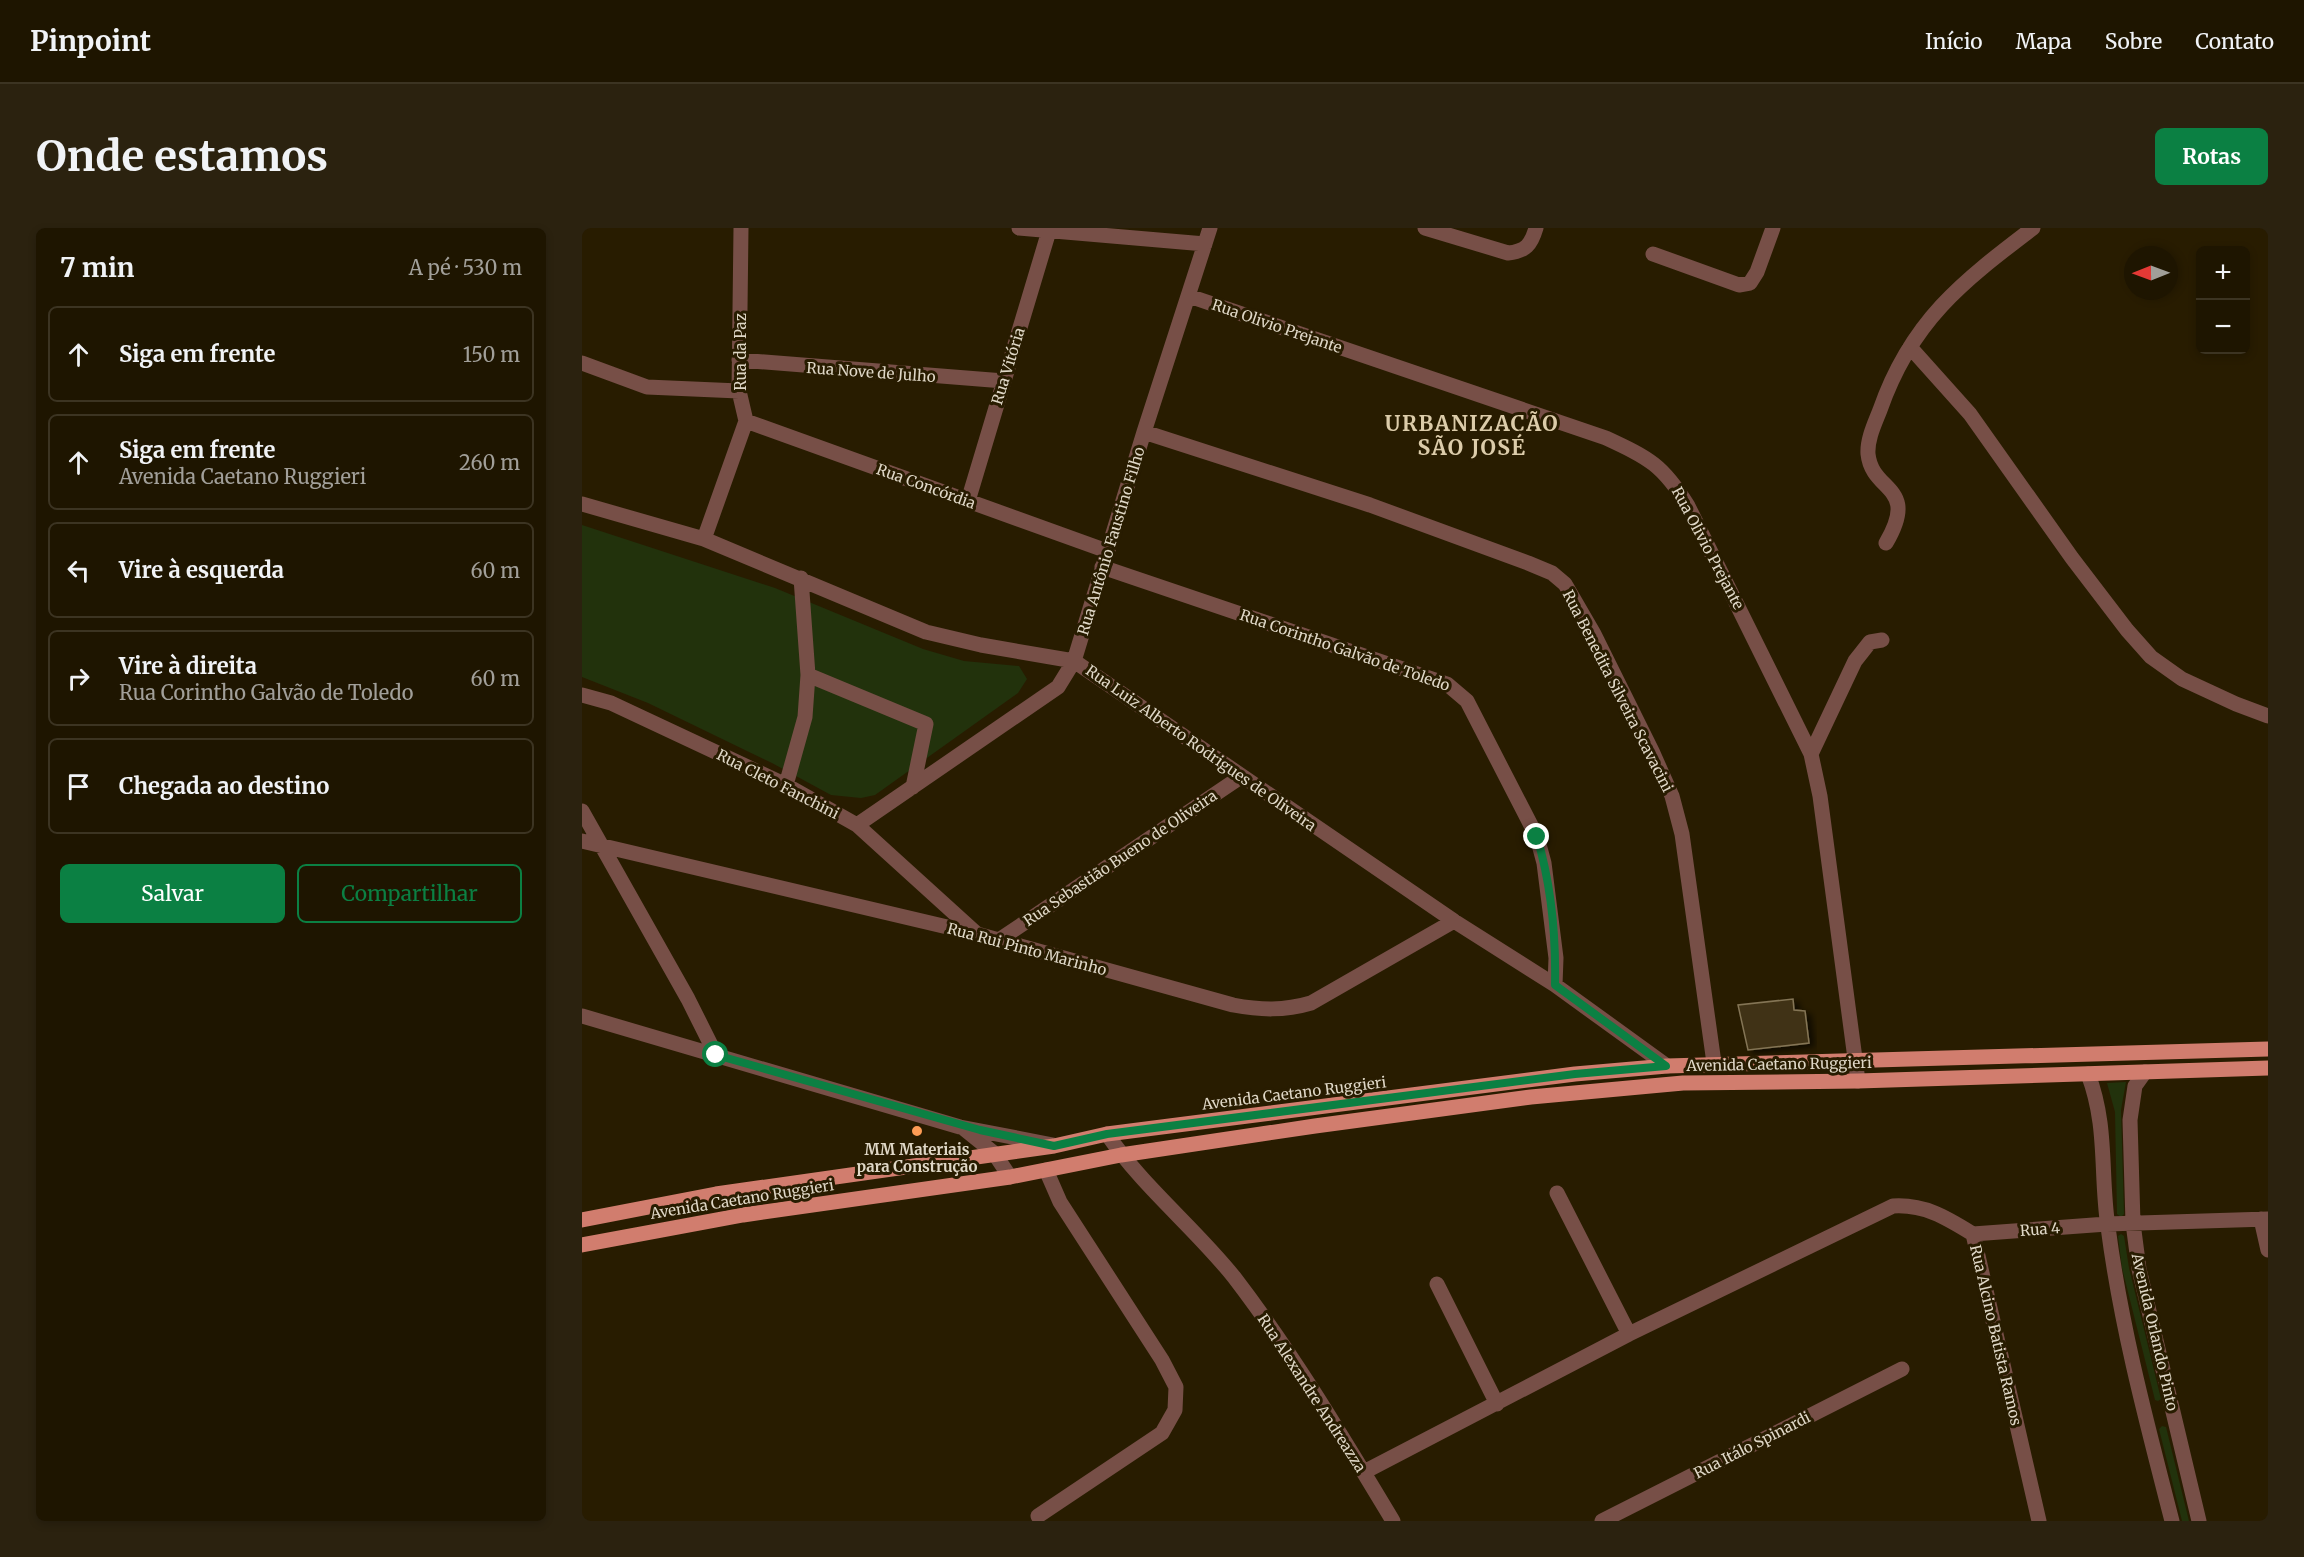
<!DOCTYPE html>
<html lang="pt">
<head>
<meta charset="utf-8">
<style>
	:root { --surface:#1e1500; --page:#2b220f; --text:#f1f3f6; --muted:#a19f99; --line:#3c3422; --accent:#0b8043 }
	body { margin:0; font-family:Merriweather,serif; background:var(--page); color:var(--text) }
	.controls { position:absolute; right:18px; top:18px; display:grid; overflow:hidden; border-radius:9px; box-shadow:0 3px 9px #0003 }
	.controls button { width:54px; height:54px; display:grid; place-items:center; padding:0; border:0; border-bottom:2px solid var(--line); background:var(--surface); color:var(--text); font:30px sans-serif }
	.compass { position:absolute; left:1542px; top:18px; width:54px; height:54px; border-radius:50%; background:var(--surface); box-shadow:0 3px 9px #0003; rotate:269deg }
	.stop { position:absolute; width:18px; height:18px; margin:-14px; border:4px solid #0b8043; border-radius:50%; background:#fff }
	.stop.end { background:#0b8043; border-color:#fff; box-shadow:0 2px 6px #0008 }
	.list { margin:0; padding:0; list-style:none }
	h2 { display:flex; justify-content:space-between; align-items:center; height:78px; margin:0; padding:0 24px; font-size:26px }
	h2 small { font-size:20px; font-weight:400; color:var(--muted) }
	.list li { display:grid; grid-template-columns:39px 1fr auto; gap:18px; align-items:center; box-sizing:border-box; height:96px; margin:0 12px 12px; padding:0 12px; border:2px solid var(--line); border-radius:9px }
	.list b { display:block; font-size:22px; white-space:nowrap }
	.list p { margin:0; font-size:20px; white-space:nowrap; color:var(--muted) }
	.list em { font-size:20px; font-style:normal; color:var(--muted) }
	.actions { display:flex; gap:12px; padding:18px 24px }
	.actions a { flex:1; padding:14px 0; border:2px solid var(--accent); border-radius:9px; text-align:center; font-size:21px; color:var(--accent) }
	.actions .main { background:var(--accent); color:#fff }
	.icon { flex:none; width:33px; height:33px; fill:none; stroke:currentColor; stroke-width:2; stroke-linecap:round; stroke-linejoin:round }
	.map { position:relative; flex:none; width:1686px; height:1293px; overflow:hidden; border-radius:9px }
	header { display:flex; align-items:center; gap:36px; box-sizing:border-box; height:84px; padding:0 30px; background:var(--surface); border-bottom:2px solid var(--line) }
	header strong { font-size:28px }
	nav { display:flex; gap:33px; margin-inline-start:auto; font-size:21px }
	.intro { display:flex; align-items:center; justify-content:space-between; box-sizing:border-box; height:144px; padding:0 36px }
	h1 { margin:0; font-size:42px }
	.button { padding:15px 27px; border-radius:9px; background:var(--accent); color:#fff; font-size:21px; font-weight:700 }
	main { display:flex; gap:36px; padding:0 36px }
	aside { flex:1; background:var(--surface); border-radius:9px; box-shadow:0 3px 9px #0003 }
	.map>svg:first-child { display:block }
</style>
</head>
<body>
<header>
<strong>Pinpoint</strong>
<nav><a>Início</a><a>Mapa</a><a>Sobre</a><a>Contato</a></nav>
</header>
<div class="intro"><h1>Onde estamos</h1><a class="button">Rotas</a></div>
<main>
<aside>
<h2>7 min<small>A pé · 530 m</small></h2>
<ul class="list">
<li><svg class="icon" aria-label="ahead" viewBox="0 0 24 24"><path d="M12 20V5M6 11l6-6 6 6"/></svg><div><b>Siga em frente</b></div><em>150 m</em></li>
<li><svg class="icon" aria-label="ahead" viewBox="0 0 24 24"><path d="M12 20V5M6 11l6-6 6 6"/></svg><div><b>Siga em frente</b><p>Avenida Caetano Ruggieri</p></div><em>260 m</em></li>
<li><svg class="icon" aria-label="left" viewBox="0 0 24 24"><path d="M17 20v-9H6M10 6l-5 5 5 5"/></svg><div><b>Vire à esquerda</b></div><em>60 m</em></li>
<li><svg class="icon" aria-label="right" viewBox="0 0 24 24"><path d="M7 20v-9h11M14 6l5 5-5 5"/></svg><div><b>Vire à direita</b><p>Rua Corintho Galvão de Toledo</p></div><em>60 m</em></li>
<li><svg class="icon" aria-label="arrive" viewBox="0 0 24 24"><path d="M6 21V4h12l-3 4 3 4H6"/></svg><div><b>Chegada ao destino</b></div></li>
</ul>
<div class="actions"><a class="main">Salvar</a><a>Compartilhar</a></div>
</aside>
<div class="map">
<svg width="1686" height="1293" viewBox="0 0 1686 1293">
	<defs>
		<filter id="shadow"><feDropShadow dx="5.5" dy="3.5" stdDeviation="3" flood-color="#0009"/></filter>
	</defs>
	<rect width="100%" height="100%" fill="#281c00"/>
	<!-- green -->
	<path fill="#22320c" d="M0 297 193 360 341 421 382 433 437 438 445 451 436 465 293 567 279 570 249 567 190 535 66 475 0 449Z
		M1544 854 1539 882 1542 986 1539 989 1535 986 1533 884 1525 855Z
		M1539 1006 1542 1008 1547 1040 1579 1171 1576 1173 1573 1172 1540 1040 1536 1008Z
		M1580 1198 1584 1199 1607 1293H1600L1577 1201Z"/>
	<!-- building -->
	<path fill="#413314" stroke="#847556" stroke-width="1.5" filter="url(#shadow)" d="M1211 771 1212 782 1223 783 1227 815 1166 822 1156 777Z"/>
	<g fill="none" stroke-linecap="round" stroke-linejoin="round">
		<!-- minor -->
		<path stroke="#774f47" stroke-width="15" d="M437 0 623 16
			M843 0 926 25C944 23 949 17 954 0
			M1071 26 1157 57 1168 55 1175 44 1191 0
			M607 68 1024 210C1067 230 1081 237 1106 278L1229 526 1238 568 1276 853
			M1328 119 1388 186 1490 330 1545 402 1569 429 1600 451 1654 476 1686 488
			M157 132 422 153
			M0 135 65 159 157 163
			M164 193 525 323
			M562 204 788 277 946 335 970 345 983 356 1012 406 1070 523 1090 568 1100 606 1132 835
			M386 273 467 3
			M0 276 122 311 344 404 399 417 492 433 872 693 973 757 1085 838
			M122 311 164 193 157 163 159 0
			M1304 315C1338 257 1290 265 1286 226 1285 211 1293 195 1298 182 1329 93 1380 54 1451 0
			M520 339 865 456 885 473 955 609 962 635 974 730 973 757
			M226 447 344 496 331 559
			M0 467 29 475 204 557 275 597 394 705
			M1229 526 1273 433 1288 414 1300 412
			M204 557 223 489 226 447 219 350
			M0 583 106 771 134 827
			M275 597 476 459 492 433 562 204 628 0
			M0 613 395 706 651 777C678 782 702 783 729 775L872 693
			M417 712 660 548
			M0 788 378 899 471 917
			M1563 844 1553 858 1548 892 1551 995 1557 1041 1617 1293
			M1506 846C1526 898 1518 946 1526 999 1539 1099 1565 1196 1590 1293
			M381 900 412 925 428 949
			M525 906C561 959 612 999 652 1049 711 1126 761 1210 811 1293
			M975 965 1047 1106
			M1679 991 1686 1022
			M1391 1006 1525 996 1686 991
			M855 1056 915 1176
			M782 1244 1047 1106 1311 978C1343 976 1365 990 1391 1006L1457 1293
			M456 1288 580 1205 593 1182 594 1159 580 1132 478 974 464 942
			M1020 1293 1320 1141"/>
		<!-- major -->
		<path stroke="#d17d6e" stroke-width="15" d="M0 992 134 966 472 918 525 906 993 846 1085 838 1686 821
			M0 1017 161 987 428 949 539 927 733 898 949 869 1101 855 1276 853 1686 840"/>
	</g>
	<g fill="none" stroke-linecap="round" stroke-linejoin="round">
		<!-- route -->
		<path stroke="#0b8043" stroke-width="8" d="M134 827 398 902 472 918 525 906 993 846 1084 838 973 757C974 709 969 656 955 609"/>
	</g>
	<!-- markers -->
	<circle fill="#fd9c55" stroke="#281c00" stroke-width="2" cx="335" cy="903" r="6"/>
	<g text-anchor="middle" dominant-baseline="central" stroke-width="6" stroke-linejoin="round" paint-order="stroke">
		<!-- street labels -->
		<g font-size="15" fill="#dfd7c6" stroke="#281c00">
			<text transform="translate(695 98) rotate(19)">Rua Olivio Prejante</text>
			<text transform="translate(158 124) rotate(-90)">Rua da Paz</text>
			<text transform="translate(426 138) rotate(-73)">Rua Vitória</text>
			<text transform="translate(289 144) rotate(4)">Rua Nove de Julho</text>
			<text transform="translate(344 258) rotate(20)">Rua Concórdia</text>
			<text transform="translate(529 313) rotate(-73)">Rua Antônio Faustino Filho</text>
			<text transform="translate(1126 320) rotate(62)">Rua Olivio Prejante</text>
			<text transform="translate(763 422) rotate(19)">Rua Corintho Galvão de Toledo</text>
			<text transform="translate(1036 463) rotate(63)">Rua Benedita Silveira Scavacini</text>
			<text transform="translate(619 520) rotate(35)">Rua Luiz Alberto Rodrigues de Oliveira</text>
			<text transform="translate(196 556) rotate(27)">Rua Cleto Fanchini</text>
			<text transform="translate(538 630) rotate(-34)">Rua Sebastião Bueno de Oliveira</text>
			<text transform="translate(445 721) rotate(15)">Rua Rui Pinto Marinho</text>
			<text transform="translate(1197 836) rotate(-1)">Avenida Caetano Ruggieri</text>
			<text transform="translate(712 865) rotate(-7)">Avenida Caetano Ruggieri</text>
			<text transform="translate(160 971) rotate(-9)">Avenida Caetano Ruggieri</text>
			<text transform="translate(1458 1001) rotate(-4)">Rua 4</text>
			<text transform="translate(1573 1104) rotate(77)">Avenida Orlando Pinto</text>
			<text transform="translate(1414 1107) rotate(77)">Rua Alcino Batista Ramos</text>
			<text transform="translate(730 1165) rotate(57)">Rua Alexandre Andreazza</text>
			<text transform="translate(1170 1217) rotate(-27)">Rua Itálo Spinardi</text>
		</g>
		<!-- poi labels -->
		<g font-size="15" font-weight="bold" fill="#dfd7c6" stroke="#281c00">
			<text x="335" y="921">MM Materiais<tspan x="335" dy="17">para Construção</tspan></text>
		</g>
		<!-- district labels -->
		<g font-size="21" font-weight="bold" letter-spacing="1.5" fill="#dcccaa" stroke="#281c00">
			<text x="890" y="195">URBANIZAÇÃO<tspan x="890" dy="24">SÃO JOSÉ</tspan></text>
		</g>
	</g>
</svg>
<div class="controls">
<button>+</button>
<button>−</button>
</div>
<svg class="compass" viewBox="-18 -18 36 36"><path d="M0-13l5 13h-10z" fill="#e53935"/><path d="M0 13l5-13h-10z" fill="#a19f99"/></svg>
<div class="stop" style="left:134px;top:827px"></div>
<div class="stop end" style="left:955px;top:609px"></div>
</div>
</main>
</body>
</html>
